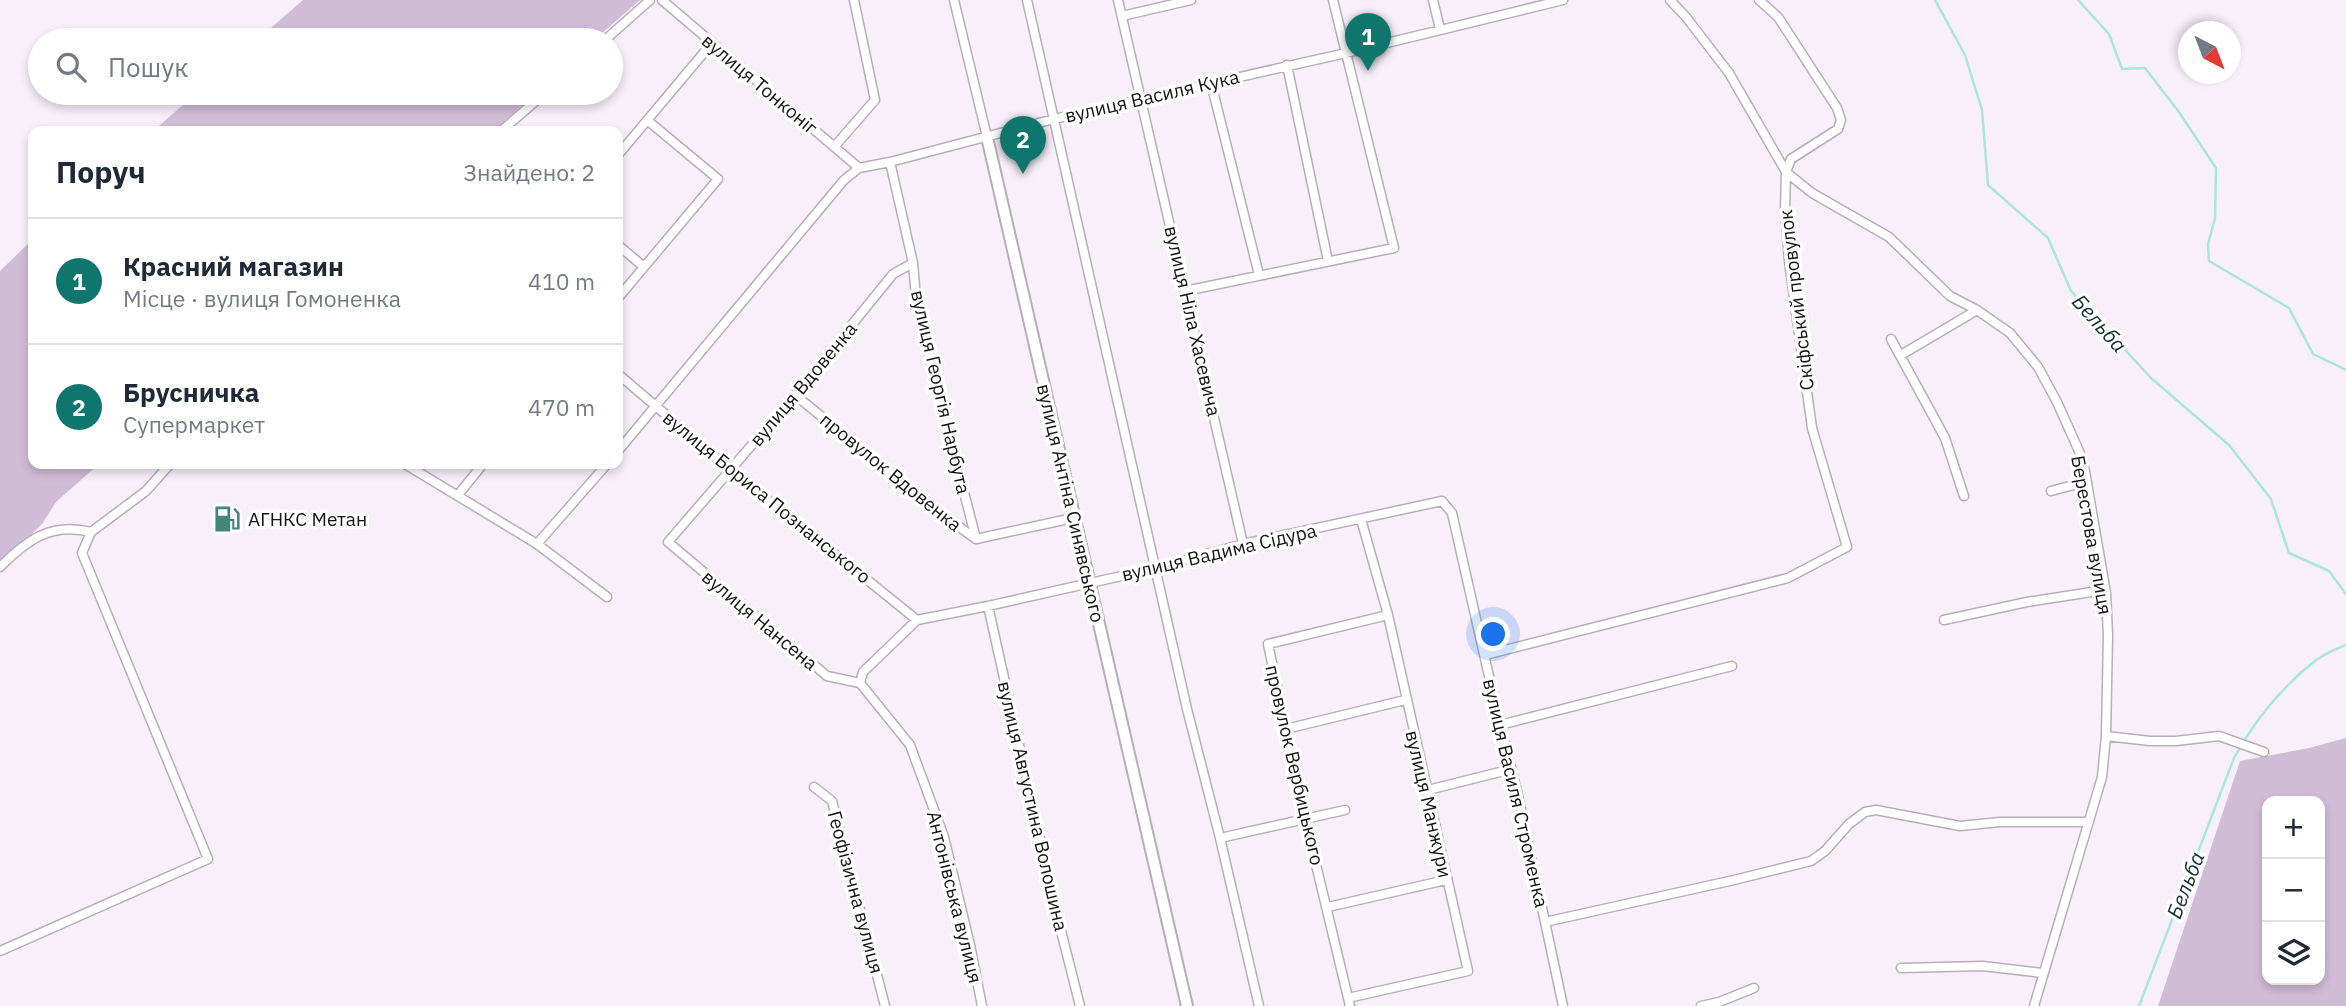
<!DOCTYPE html>
<html lang="uk">
<head>
<meta charset="utf-8">
<style>
	:root { --surface:#fff; --page:#f2f2f3; --text:#1f2937; --muted:#747a83; --line:#e0e1e3; --accent:#0f766e }
	body { margin:0; font-family:"IBM Plex Sans",sans-serif; background:var(--page); color:var(--text) }
	.controls { position:absolute; right:21px; bottom:21px; display:grid; overflow:hidden; border-radius:14px; box-shadow:0 4px 10px #0003 }
	.controls button { width:63px; height:63px; display:grid; place-items:center; padding:0; border:0; border-bottom:2px solid var(--line); background:var(--surface); color:var(--text); font:35px sans-serif }
	.compass { position:absolute; left:2178px; top:21px; width:63px; height:63px; border-radius:50%; background:var(--surface); box-shadow:0 4px 10px #0003; rotate:138deg }
	.you { position:absolute; left:1494px; top:635px; width:24px; height:24px; margin:-18px; border:5px solid #fff; border-radius:50%; background:#1a73e8; box-shadow:0 0 0 10px #1a73e833 }
	.badge { display:grid; place-items:center; width:46px; height:46px; border-radius:50%; background:var(--accent); color:#fff; font-size:23px; font-weight:700 }
	.pin { position:absolute; translate:-50% -58px; filter:drop-shadow(0 2px 4px #0008) }
	.pin::after { content:''; position:absolute; top:37px; width:24px; height:21px; background:inherit; clip-path:polygon(0 0,100% 0,50% 100%) }
	.list { margin:0; padding:0; list-style:none }
	h2 { display:flex; justify-content:space-between; align-items:center; height:91px; margin:0; padding:0 28px; font-size:30px }
	h2 small { font-size:23px; font-weight:400; color:var(--muted) }
	.list li { display:grid; grid-template-columns:46px 1fr auto; gap:21px; align-items:center; box-sizing:border-box; height:126px; padding:0 28px; border-top:2px solid var(--line) }
	.list b { display:block; font-size:26px; white-space:nowrap }
	.list p { margin:0; font-size:23px; white-space:nowrap; color:var(--muted) }
	.list em { font-size:23px; font-style:normal; color:var(--muted) }
	.icon { flex:none; width:38px; height:38px; fill:none; stroke:currentColor; stroke-width:2; stroke-linecap:round; stroke-linejoin:round }
	.map { position:relative; flex:none; width:2346px; height:1006px; overflow:hidden }
	.search { position:absolute; background:var(--surface); box-shadow:0 4px 10px #0003; left:28px; top:28px; width:595px; height:77px; display:flex; align-items:center; gap:18px; box-sizing:border-box; padding:0 24px; border-radius:38px; color:var(--muted); font-size:26px }
	.panel { position:absolute; background:var(--surface); box-shadow:0 4px 10px #0003; left:28px; top:126px; width:595px; height:343px; border-radius:14px }
	.map>svg:first-child { display:block }
</style>
</head>
<body>
<div class="map">
<svg width="2346" height="1006" viewBox="0 0 2346 1006">
	<rect width="100%" height="100%" fill="#f8effb"/>
	<!-- green -->
	<path fill="#d1bcd7" fill-rule="evenodd" d="M303 0H640L594 40H257Z
		M197 93H536L493 131H153Z
		M33 239V464H99L56 502 42 524 0 565V271Z
		M2346 738V1006H2158L2240 761 2309 748ZM2267 801H2320V980H2267Z"/>
	<g fill="none" stroke-linecap="round" stroke-linejoin="round">
		<!-- stream -->
		<path stroke="#aae6da" stroke-width="2.5" d="M1935 0 1965 55 1982 110 1988 185 2048 238 2071 291 2151 378 2229 445 2271 499 2289 553 2329 571 2346 594
			M2078 0 2109 34 2122 69 2145 68 2179 112 2216 168 2215 218 2208 244 2209 261 2289 308 2313 354 2346 370
			M2139 1006 2234 758C2254 721 2283 686 2316 660 2325 654 2336 649 2346 645"/>
		<!-- street casing -->
		<g stroke="#b7aeba" stroke-width="11">
			<path id="street" d="M662 0 859 168
				M954 0 987 137
				M1027 0 1187 709 1220 838 1259 1006
				M1118 0 1243 544
				M1433 0 1440 29
				M1759 0 1778 17 1837 108 1841 120 1838 129 1791 159 1786 172 1812 193 1889 237 1950 296 1977 310 2010 333 2038 367 2057 402 2083 460 2106 593 2108 635 2106 736 2102 777 2034 1006
				M1122 16 1191 0
				M605 40 650 0
				M1287 65 1328 261
				M1211 83 1259 275
				M501 131 545 93
				M834 147 875 100 854 0
				M618 155 712 43
				M890 162 913 263 917 309 976 539
				M618 245 644 267
				M1185 291 1394 248 1333 0
				M618 298 718 179 647 120
				M1891 339 1945 438 1964 496
				M1901 355 1977 310
				M618 374 731 470 917 620
				M795 395 947 518 976 539 1073 518
				M618 451 844 180 859 168 890 162 1054 119 1346 53 1563 0
				M405 464 537 544 607 597
				M2051 491 2081 483 2087 484
				M458 495 483 464
				M537 544 607 464
				M0 567C27 540 51 522 91 532
				M988 606 1056 911 1080 1006
				M1944 620 2027 602 2098 591 2106 593
				M1485 655 1788 578 1847 547 1812 428 1789 261 1785 211 1786 172 1729 73 1686 17 1670 0
				M860 683 863 672 917 620 988 606 1157 568 1243 544 1442 501 1452 513 1500 725 1517 791 1563 1006
				M860 683 827 676 668 542 795 395 893 274 913 263
				M860 683 910 745 944 837 970 945 982 1006
				M1500 725 1732 666
				M1286 729 1405 700
				M2106 736 2150 741H2176L2219 736 2264 752
				M814 787 832 801 885 1006
				M1428 790 1512 769
				M1220 838 1345 810
				M1328 907 1446 880
				M1545 922 1734 880 1811 861 1825 851 1849 824 1865 812 1876 810 1960 826 2000 822H2089
				M0 951 208 859 82 553 91 532 146 491 170 464
				M1901 968 1983 966 2042 973
				M1348 998 1468 971 1388 615 1361 519
				M1350 1006 1305 819 1268 644 1388 615
				M1701 1006 1719 1002 1754 988"/>
		</g>
		<!-- secondary casing -->
		<g stroke="#b7aeba" stroke-width="14">
			<path id="secondary" d="M987 137 1187 1006"/>
		</g>
		<!-- street -->
		<use href="#street" stroke="#fff" stroke-width="8"/>
		<!-- secondary -->
		<use href="#secondary" stroke="#fff" stroke-width="10"/>
	</g>
	<!-- icons -->
	<defs>
		<g id="fuel-bare" transform="scale(2.1)"><path d="M-5.5-6h7V0h2V4h1.3V-2.5L3-4.5l.8-.8L6-3V5H2.5V1h-1V6h-7ZM-4.2-4.7v3.2H.2V-4.7Z" fill="#428679" stroke="#fff" stroke-width="2.5" paint-order="stroke"/></g>
	</defs>
	<g fill-rule="evenodd">
		<use href="#fuel-bare" x="227" y="519"/>
	</g>
	<g text-anchor="middle" dominant-baseline="central" stroke-width="7" stroke-linejoin="round" paint-order="stroke">
		<!-- street labels -->
		<g font-size="19" fill="#151216" stroke="#fff">
			<text transform="translate(760 84) rotate(40)">вулиця Тонконіг</text>
			<text transform="translate(1152 96) rotate(-13)">вулиця Василя Кука</text>
			<text transform="translate(1796 300) rotate(-97)">Скіфський провулок</text>
			<text transform="translate(1193 321) rotate(77)">вулиця Ніла Хасевича</text>
			<text transform="translate(803 384) rotate(-50)">вулиця Вдовенка</text>
			<text transform="translate(941 392) rotate(77)">вулиця Георгія Нарбута</text>
			<text transform="translate(891 472) rotate(39)">провулок Вдовенка</text>
			<text transform="translate(767 497) rotate(39)">вулиця Бориса Познанського</text>
			<text transform="translate(1071 503) rotate(77)">вулиця Антіна Синявського</text>
			<text transform="translate(2092 535) rotate(80)">Берестова вулиця</text>
			<text transform="translate(1219 552) rotate(-13)">вулиця Вадима Сідура</text>
			<text transform="translate(760 620) rotate(40)">вулиця Нансена</text>
			<text transform="translate(1295 765) rotate(77)">провулок Вербицького</text>
			<text transform="translate(1516 793) rotate(77)">вулиця Василя Строменка</text>
			<text transform="translate(1429 804) rotate(77)">вулиця Манжури</text>
			<text transform="translate(1033 806) rotate(77)">вулиця Августина Волошина</text>
			<text transform="translate(856 892) rotate(75)">Геофізична вулиця</text>
			<text transform="translate(955 897) rotate(76)">Антонівська вулиця</text>
		</g>
		<!-- poi labels -->
		<g font-size="19" fill="#151216" stroke="#fff" text-anchor="start">
			<text x="248" y="519">АГНКС Метан</text>
		</g>
		<!-- water labels -->
		<g font-size="21" font-style="italic" fill="#12312b" stroke="#fff">
			<text transform="translate(2100 323) rotate(48)">Бельба</text>
			<text transform="translate(2185 885) rotate(-69)">Бельба</text>
		</g>
	</g>
</svg>
<div class="controls">
<button>+</button>
<button>−</button>
<button><svg class="icon" aria-label="layers" viewBox="0 0 24 24"><path d="M12 4l9 5-9 5-9-5zM3 14l9 5 9-5"/></svg></button>
</div>
<svg class="compass" viewBox="-18 -18 36 36"><path d="M0-13l5 13h-10z" fill="#e53935"/><path d="M0 13l5-13h-10z" fill="#747a83"/></svg>
<div class="you"></div>
<div class="pin badge" style="left:1368px;top:71px">1</div>
<div class="pin badge" style="left:1023px;top:174px">2</div>
<div class="search"><svg class="icon" aria-label="search" viewBox="0 0 24 24"><circle cx="10" cy="10" r="6"/><path d="M15 15l6 6"/></svg>Пошук</div>
<section class="panel">
<h2>Поруч<small>Знайдено: 2</small></h2>
<ul class="list">
<li><span class="badge">1</span><div><b>Красний магазин</b><p>Місце · вулиця Гомоненка</p></div><em>410 m</em></li>
<li><span class="badge">2</span><div><b>Брусничка</b><p>Супермаркет</p></div><em>470 m</em></li>
</ul>
</section>
</div>
</body>
</html>
